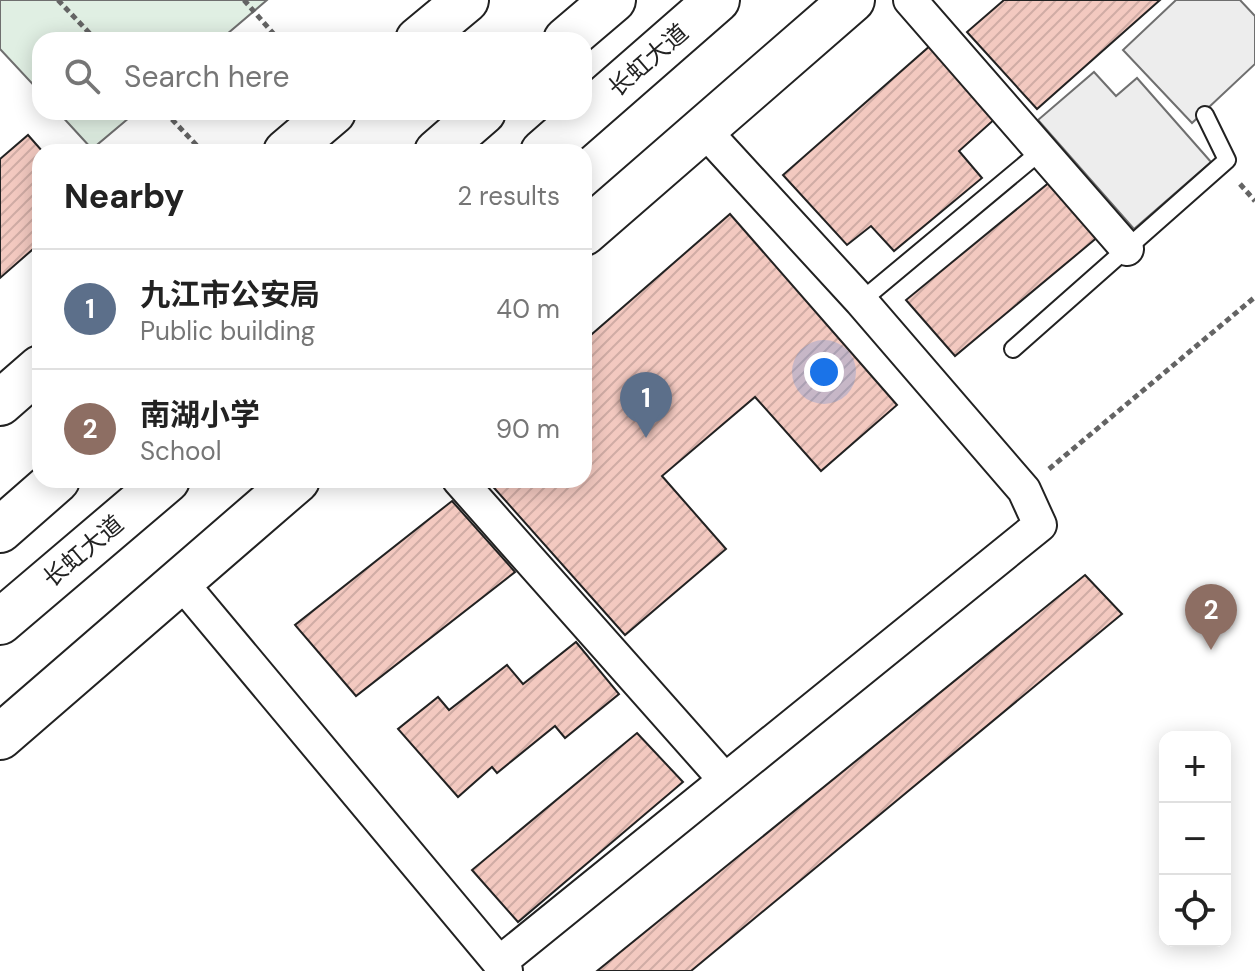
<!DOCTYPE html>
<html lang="en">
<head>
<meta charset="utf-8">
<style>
	:root { --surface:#fff; --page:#f6f6f6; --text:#222; --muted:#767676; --line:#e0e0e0; --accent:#d93025 }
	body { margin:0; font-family:"DM Sans","Noto Sans SC",sans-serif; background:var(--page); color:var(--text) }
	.controls { position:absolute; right:24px; bottom:24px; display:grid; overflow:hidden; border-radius:16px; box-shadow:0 4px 20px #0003 }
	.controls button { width:72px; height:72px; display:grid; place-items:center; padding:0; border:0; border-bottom:2px solid var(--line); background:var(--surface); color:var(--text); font:40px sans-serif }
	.you { position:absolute; left:824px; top:372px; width:28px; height:28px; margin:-20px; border:6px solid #fff; border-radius:50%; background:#1a73e8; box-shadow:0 0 0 12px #1a73e833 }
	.badge { display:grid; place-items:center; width:52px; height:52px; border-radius:50%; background:var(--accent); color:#fff; font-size:26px; font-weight:700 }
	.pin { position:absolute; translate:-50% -66px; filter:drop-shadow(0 2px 4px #0008) }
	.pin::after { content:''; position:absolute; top:42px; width:28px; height:24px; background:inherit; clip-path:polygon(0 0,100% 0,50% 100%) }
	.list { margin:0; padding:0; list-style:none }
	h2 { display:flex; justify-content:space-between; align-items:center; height:104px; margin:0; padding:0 32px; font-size:34px }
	h2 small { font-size:26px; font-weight:400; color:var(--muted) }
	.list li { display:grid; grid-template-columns:52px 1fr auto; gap:24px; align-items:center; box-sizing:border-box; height:120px; padding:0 32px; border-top:2px solid var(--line) }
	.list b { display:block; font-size:30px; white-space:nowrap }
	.list p { margin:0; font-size:26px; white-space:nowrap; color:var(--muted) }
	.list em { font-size:26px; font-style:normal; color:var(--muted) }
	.icon { flex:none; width:44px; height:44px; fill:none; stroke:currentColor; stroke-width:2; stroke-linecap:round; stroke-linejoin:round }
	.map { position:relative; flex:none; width:1255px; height:971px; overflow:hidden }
	.search { position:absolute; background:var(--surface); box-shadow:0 4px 20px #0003; left:32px; top:32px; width:560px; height:88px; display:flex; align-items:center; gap:20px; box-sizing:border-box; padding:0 28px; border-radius:24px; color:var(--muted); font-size:30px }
	.panel { position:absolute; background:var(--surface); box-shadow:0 4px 20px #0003; left:32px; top:144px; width:560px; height:344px; border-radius:24px }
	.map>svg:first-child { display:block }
</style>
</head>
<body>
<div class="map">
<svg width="1255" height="971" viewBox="0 0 1255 971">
	<defs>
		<pattern id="building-hatch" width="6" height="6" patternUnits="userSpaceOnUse" patternTransform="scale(2)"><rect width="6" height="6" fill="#f3c9c0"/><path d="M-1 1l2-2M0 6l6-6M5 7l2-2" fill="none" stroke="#d0aca5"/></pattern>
	</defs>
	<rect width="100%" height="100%" fill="#fff"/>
	<!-- park -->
	<path fill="#e0efe3" stroke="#6f6f6f" stroke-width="2" d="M0 0H267L220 40H40V92L0 49Z
		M58 112H136L92 149Z"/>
	<!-- parking -->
	<path fill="#ededed" stroke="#6f6f6f" stroke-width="2" d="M1176 0H1240L1255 16V64L1192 123 1123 50Z
		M1094 72 1116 96 1137 78 1211 162 1134 229 1038 120Z"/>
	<!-- building -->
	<path fill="url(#building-hatch)" stroke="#222" stroke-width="2" d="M1004 0H1160L1037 109 967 32Z
		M931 45 997 117 959 151 982 178 894 251 871 226 847 245 783 175Z
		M28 135 43 152H40V243L0 278V159Z
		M1051 181 1099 236 955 356 906 300Z
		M730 214 897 405 821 471 755 397 662 476 726 549 625 635 487 480H584V341Z
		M452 501 515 572 356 696 295 625Z
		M1085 575 1122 614 691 971H597Z
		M576 642 619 694 565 738 555 726 497 773 492 767 458 797 398 729 438 697 449 710 507 665 523 684Z
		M637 733 683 782 518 922 472 870Z"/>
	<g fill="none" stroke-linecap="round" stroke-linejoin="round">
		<!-- lane casing -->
		<g stroke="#222" stroke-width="20">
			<path id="lane" d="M861 301 1041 151
				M1013 349 1227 160 1205 115"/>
		</g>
		<!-- street casing -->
		<g stroke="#222" stroke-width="36">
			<path id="street" d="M910 0 1127 249
				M459 480 725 780
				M180 581 506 971
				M499 963 1040 525 1024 490 861 301 704 130"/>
		</g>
		<!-- secondary casing -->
		<g stroke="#222" stroke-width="48">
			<path id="secondary" d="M418 40 466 0
				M286 152 333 112
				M584 233 852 0
				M0 403 40 368
				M0 737 297 480"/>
		</g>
		<!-- highway casing -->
		<g stroke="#222" stroke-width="48">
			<path id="highway" d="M566 40 613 0
				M437 152 483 112
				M543 152 717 0
				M0 530 57 480
				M0 622 167 480"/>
		</g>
		<!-- path -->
		<path stroke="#646464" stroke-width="5" stroke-dasharray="6 4" stroke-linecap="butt" d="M58 0 96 40
			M244 0 279 40
			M165 112 203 152
			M1240 184 1255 201
			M1049 469 1255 297"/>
		<!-- lane -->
		<use href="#lane" stroke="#fff" stroke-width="16"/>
		<!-- street -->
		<use href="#street" stroke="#fff" stroke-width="32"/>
		<!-- secondary -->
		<use href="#secondary" stroke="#fff" stroke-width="44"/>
		<!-- highway -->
		<use href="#highway" stroke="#fff" stroke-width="44"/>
	</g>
	<g text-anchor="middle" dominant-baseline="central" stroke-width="6" stroke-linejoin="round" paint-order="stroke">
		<!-- street labels -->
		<g font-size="24" fill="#222" stroke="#fff">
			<text transform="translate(648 60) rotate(-41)">长虹大道</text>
			<text transform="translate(83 551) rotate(-40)">长虹大道</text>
		</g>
	</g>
</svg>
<div class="controls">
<button>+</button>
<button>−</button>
<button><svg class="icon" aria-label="locate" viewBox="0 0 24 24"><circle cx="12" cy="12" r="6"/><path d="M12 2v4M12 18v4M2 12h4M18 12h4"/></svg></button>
</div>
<div class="you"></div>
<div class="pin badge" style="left:646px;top:438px;background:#5c6f8a">1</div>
<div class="pin badge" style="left:1211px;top:650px;background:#8d6e63">2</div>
<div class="search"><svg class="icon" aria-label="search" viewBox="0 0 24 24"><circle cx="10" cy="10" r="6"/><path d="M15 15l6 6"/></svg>Search here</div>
<section class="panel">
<h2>Nearby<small>2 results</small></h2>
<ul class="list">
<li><span class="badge" style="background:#5c6f8a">1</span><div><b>九江市公安局</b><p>Public building</p></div><em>40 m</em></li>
<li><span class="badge" style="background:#8d6e63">2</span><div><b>南湖小学</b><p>School</p></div><em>90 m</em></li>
</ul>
</section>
</div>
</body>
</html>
